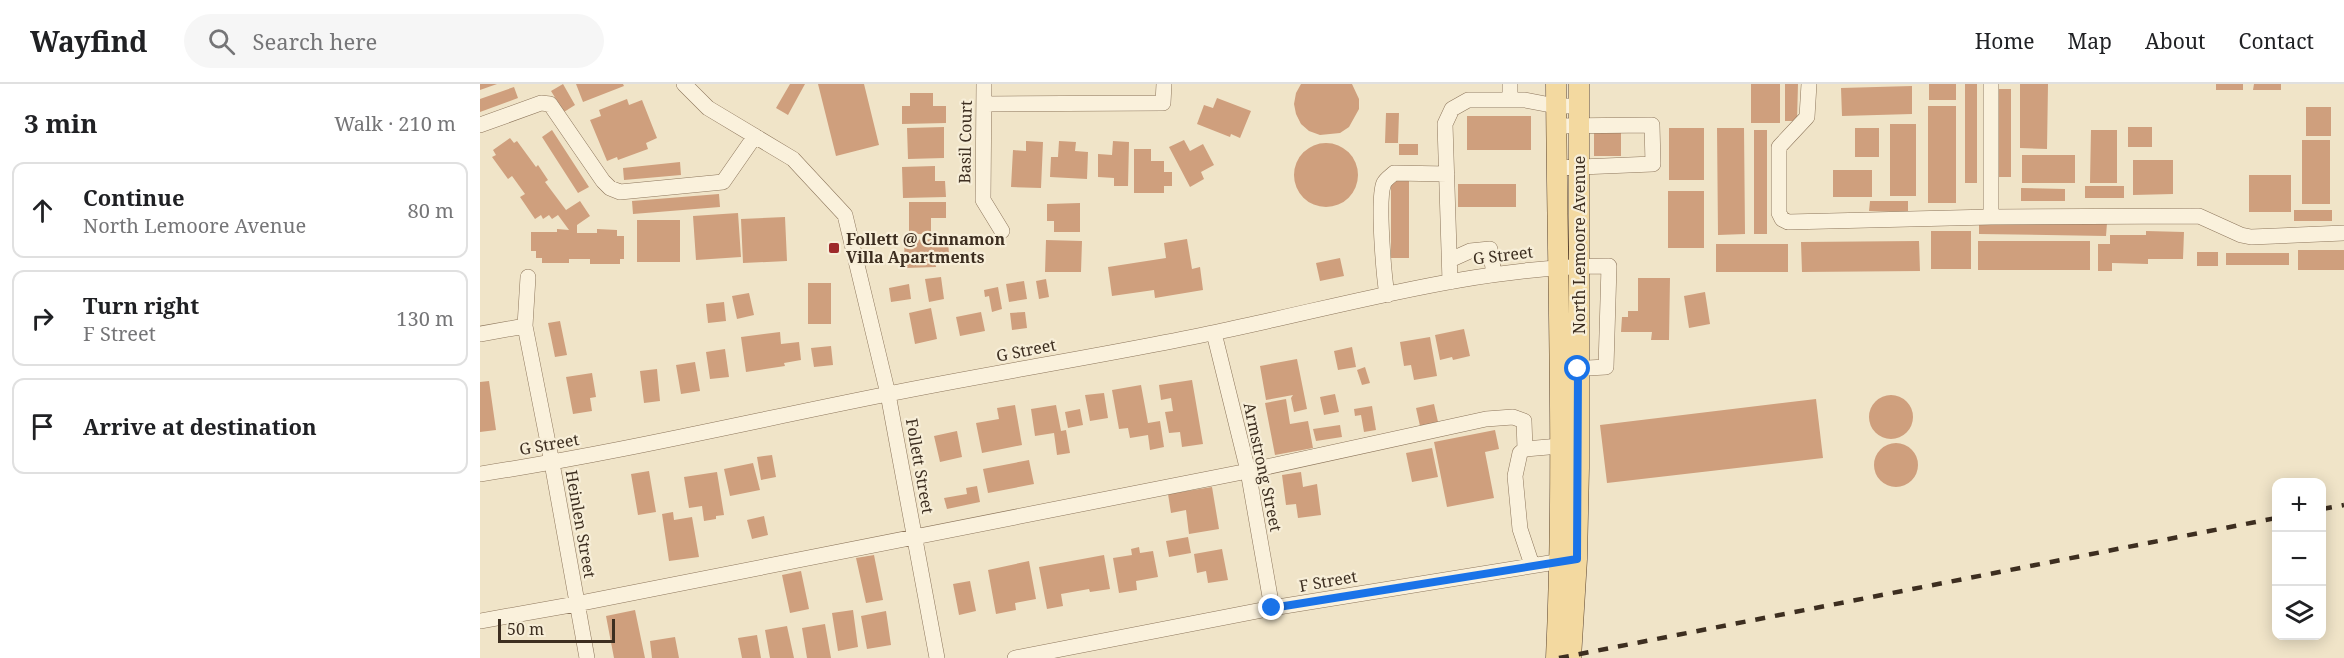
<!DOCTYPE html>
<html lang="en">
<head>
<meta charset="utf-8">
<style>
	:root { --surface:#fff; --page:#f6f6f6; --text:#202124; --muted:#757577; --line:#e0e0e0 }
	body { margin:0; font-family:"Noto Serif",serif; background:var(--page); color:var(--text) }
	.controls { position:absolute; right:18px; bottom:18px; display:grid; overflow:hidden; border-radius:12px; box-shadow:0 3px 15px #0003 }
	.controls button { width:54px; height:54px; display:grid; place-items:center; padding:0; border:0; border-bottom:2px solid var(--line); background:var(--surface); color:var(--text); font:30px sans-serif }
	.scale { position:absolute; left:18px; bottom:15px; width:117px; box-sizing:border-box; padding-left:6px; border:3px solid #3d2e20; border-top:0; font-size:16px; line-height:21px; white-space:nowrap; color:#3d2e20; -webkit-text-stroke:4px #f7eed8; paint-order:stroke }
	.stop { position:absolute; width:18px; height:18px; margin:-14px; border:4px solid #1a73e8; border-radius:50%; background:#fff }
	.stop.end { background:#1a73e8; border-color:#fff; box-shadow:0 2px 6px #0008 }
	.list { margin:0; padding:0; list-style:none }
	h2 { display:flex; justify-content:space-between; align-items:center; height:78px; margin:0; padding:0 24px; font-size:26px }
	h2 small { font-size:20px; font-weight:400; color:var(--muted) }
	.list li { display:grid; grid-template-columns:39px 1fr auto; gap:18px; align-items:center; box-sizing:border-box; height:96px; margin:0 12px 12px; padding:0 12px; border:2px solid var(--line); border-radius:12px }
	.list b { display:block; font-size:22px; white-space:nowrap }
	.list p { margin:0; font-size:20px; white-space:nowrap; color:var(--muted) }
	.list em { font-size:20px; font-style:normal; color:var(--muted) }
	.icon { flex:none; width:33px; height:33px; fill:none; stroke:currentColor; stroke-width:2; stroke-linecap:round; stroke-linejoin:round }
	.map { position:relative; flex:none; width:1864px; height:574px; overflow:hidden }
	header { display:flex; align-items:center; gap:36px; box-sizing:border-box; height:84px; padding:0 30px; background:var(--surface); border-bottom:2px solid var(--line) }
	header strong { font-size:28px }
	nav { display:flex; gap:33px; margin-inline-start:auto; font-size:21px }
	.search { width:420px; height:54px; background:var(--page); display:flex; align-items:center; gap:15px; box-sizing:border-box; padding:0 21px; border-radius:33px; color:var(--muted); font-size:22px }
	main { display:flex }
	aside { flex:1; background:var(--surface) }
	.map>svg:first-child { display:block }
</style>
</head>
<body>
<header>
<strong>Wayfind</strong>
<div class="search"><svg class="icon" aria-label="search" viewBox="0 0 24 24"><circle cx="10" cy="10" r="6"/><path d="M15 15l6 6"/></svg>Search here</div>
<nav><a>Home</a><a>Map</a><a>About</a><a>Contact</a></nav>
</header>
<main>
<aside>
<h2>3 min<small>Walk · 210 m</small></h2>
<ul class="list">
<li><svg class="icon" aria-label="ahead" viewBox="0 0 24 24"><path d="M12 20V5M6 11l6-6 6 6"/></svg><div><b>Continue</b><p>North Lemoore Avenue</p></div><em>80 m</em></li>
<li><svg class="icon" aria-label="right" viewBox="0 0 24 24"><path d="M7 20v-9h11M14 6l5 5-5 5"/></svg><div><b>Turn right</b><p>F Street</p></div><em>130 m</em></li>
<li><svg class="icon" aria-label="arrive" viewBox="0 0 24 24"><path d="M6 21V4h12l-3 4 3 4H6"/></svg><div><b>Arrive at destination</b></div></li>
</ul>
</aside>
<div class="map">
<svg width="1864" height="574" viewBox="0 0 1864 574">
	<rect width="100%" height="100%" fill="#f0e4c8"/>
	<!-- building -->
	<path fill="#cf9f7d" d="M0 0H17L0 6Z
		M83 0 95 21 84 28 71 7Z
		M96 0H143L144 2 103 18Z
		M310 0H325L308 31 296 24Z
		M338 0H384L399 61 356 72Z
		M821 0H872L879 15V25L869 43 860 49 840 51 829 47 821 40 816 30 814 20 816 9Z
		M1271 0H1300V39H1271Z
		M1305 0H1318L1317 37H1305Z
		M1449 0H1476V16H1449Z
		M1485 0H1497V99H1485Z
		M1540 0H1568L1567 65 1540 64Z
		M1736 0H1763V6H1736Z
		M1774 0H1801V6H1773Z
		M1432 2V30L1362 32 1361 4Z
		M34 3 38 14 0 28V15Z
		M1517 5H1531V93H1517Z
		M430 9H453V22H466V39L422 40V22H430Z
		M737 14 771 27 760 54 751 50 750 53 717 40 724 21 733 24Z
		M147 15 149 21 162 16 177 54 166 59 168 65 138 76 137 73 127 77 110 36 121 32 119 26Z
		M1448 22H1476V119H1448Z
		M1826 23H1851V52H1826Z
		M906 29H919L918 59H905Z
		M987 32H1051V66H987Z
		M1410 40H1436V112H1410Z
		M464 43V74L428 75 427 44Z
		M1648 43H1672V63H1648Z
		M1189 44H1224V96H1189Z
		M1237 44H1264L1265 150 1238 151Z
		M1375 44H1399V73H1375Z
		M1114 45H1141V72H1114Z
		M72 46 109 103 98 109 62 53Z
		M1274 46H1287V150H1274Z
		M1611 46H1637V99H1610Z
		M30 54 34 59 37 57 56 83 58 81 68 96 65 98 86 126 100 117 110 132 97 141V149H117V145L137 146V152H144V175H140V180H110V175H89V179H62V174H56V167H51V148H77V145L89 146 78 131 72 135 69 131 63 135 61 131 55 135 40 113 45 110 32 92 28 95 12 73 16 71 13 66Z
		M704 56 710 67 723 60 734 81 721 88 724 95 710 103 689 63Z
		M1822 56H1850V120H1822Z
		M546 57 563 58 561 104 531 103 533 66 546 67Z
		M579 57 596 58 595 67 608 68 607 95 570 93 571 73H578Z
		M633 57 649 58 648 102H634V94L618 93V70L632 71Z
		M814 91a32 32 0 1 1 64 0a32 32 0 1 1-64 0Z
		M919 60H938V71H919Z
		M654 65H671V77H684V88H692V102H684V109H654Z
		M1542 71H1595V99H1542Z
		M1653 76H1693V110L1653 111Z
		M200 78 201 91 144 96 143 84Z
		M455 82V97H465L466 113 423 114 422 83Z
		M1353 86H1392V113H1353Z
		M1769 91H1811V128H1769Z
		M911 93H929V174H911Z
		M978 100H1036V123H978Z
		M1605 102H1644V114H1605Z
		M1541 104 1585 105V117H1541Z
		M1188 107H1224V164H1188Z
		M239 110 240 123 153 130 152 117Z
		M1390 117H1428V128L1389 127Z
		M429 118H466V134H451V150H429Z
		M600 119V148H574V137H567V120Z
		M1814 126H1852V137H1814Z
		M258 129 261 173 216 176 213 132Z
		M305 133 307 177 263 179 261 135Z
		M157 136H200V178H157Z
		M1499 137 1627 139 1626 152 1499 150Z
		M1451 147H1491V185H1451Z
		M1666 147 1704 148 1703 175H1668V180L1632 179V187H1618V160H1630V151H1666Z
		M468 155 469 171H455L456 183 425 184 424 156Z
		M707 155 712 185 720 183 723 206 675 214 674 206 632 212 628 183 686 174 684 159Z
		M566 156 602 157 601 188H565Z
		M1439 157 1440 187 1322 188 1321 158Z
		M1498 157H1610V186H1498Z
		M1236 160H1308V188H1236Z
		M1818 166H1864V186H1818Z
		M1717 168H1738V182H1717Z
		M1746 169H1809V181H1746Z
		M860 174 864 192 840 197 836 179Z
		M461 193 464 215 449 218 445 195Z
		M1158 194H1190L1189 256H1171L1172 248H1141L1142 233H1148V227H1158Z
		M566 195 569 213 559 215 556 197Z
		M544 197 547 215 529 218 526 200Z
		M328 199H351V240H328Z
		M429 200 431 215 411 218 409 204Z
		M518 203 522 225 512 228 509 212 505 213 504 206Z
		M1225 208 1230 240 1209 244 1204 212Z
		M269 209 274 231 257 235 252 212Z
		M244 218 246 237 228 239 226 220Z
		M451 224 457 255 435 260 429 229Z
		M501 228 505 247 480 252 476 233Z
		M545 228 547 244 532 246 530 229Z
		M80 237 87 271 75 273 68 239Z
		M984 245 990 272 973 276 972 273 960 276 955 251Z
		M300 248 301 260 319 258 321 276 304 279 305 282 266 288 261 253Z
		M950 253 957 292 934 296 931 281 924 282 920 258Z
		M351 262 353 281 334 283 331 264Z
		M872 263 876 283 858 286 854 267Z
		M245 265 249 293 230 295 226 268Z
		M817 275 827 325 814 328 811 314 813 311 786 316 780 282Z
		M215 278 220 307 201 310 196 281Z
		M885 283 890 299 882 301 877 286Z
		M177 285 180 317 164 319 160 287Z
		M112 289 116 313 110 314 112 327 93 330 86 293Z
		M712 296 723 360 702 363 700 348 689 349 685 328 693 327 691 314 681 316 679 301Z
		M9 297 16 346 0 348V298Z
		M661 301 668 339 680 337 684 363 670 366 668 351 650 354 648 344 639 345 632 306Z
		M624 309 628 334 610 337 605 311Z
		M855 310 859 328 844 331 840 313Z
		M1389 333a22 22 0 1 1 44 0a22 22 0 1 1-44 0Z
		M806 315 810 340 828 337 833 364 795 371 785 319Z
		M1336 315 1343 374 1127 399 1120 341Z
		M954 320 958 338 940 342 936 324Z
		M535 321 542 361 502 369 496 339 519 335 517 324Z
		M576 321 581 347 586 346 590 369 577 371 574 349 555 352 551 325Z
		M892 322 896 346 884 348 881 331 875 332 874 325Z
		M600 325 603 341 588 344 585 328Z
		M860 341 862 353 836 357 833 345Z
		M1015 346 1019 365 1005 368 1014 414 967 423 954 358Z
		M477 347 482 373 460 378 454 352Z
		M1394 381a22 22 0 1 1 44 0a22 22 0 1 1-44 0Z
		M952 364 958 393 932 398 926 369Z
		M292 371 296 393 281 396 277 373Z
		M549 376 554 400 508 409 503 385Z
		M273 379 280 406 250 412 244 385Z
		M169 387 176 428 158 431 151 390Z
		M237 388 244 431 236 432V435L224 437 222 422 209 424 204 393Z
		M821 388 823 403 837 400 841 431 818 434 816 420 806 421 802 391Z
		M497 402 500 418 467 425 464 414 487 410 486 404Z
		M732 403 739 445 709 450 706 426 691 429 688 410Z
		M193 428 194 436 212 433 219 473 189 477 182 430Z
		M284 432 288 451 272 455 267 436Z
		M708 453 711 469 689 473 686 457Z
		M659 463 660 469 673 467 678 493 656 497 657 506 639 509 633 474 652 471 651 465Z
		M742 465 748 496 728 499 726 487 717 489 714 470Z
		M394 471 403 516 386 519 376 474Z
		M624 471 630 505 610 508 609 505 581 510 583 522 567 525 559 483Z
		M549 477 556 515 535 519 536 526 516 530 508 486Z
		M321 487 329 525 310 529 302 491Z
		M490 497 496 527 479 531 473 500Z
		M155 526 165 574H134L126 532Z
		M373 526 378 563 358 567 352 529Z
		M406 527 411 561 387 565 381 532Z
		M345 540 351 574H327L322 544Z
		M307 542 314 574H290L285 546Z
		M277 551 281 574H262L258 554Z
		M195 553 199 574H172L170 557Z"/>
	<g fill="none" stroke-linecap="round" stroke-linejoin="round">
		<!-- minor casing -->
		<g stroke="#8d765c" stroke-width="16">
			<path id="minor" d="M204 0 228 24 313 75 365 131 408 310 457 574
				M504 0 503 116 522 147
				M1329 0 1327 33 1299 63V129L1302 135 1308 138 1511 133 1719 132 1761 151 1771 153 1864 149
				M1030 16V0
				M504 20 683 19 684 0
				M0 41 61 19 70 20 123 97 130 104 140 108 243 98 275 52
				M1076 42 1172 41 1173 80 1076 84
				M1511 133V0
				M970 176 990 167 1010 165 1014 190
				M48 193 45 242 72 379 107 574
				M970 198 965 40 972 25 988 16H1045L1076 22H1099
				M907 211C904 192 897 114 904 99 906 95 911 92 914 89L967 90
				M734 249 768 387 792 524
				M0 250 45 242
				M0 390C137 369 272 337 408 310 517 288 628 271 737 248 867 221 996 182 1129 182L1126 283 1090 285
				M1052 481 1040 445 1035 392 1040 369 1045 365 1080 362
				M0 537 96 520 768 387 1006 335 1033 333 1044 337 1045 365
				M535 574 792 524 1088 476"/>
		</g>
		<!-- major casing -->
		<g stroke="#5b4430" stroke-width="21">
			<path id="major" d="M1076 0C1077 191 1085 383 1076 574
				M1091 574 1097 475 1099 384V0"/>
		</g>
		<!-- minor -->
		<use href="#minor" stroke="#faf1dc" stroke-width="15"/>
		<!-- major -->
		<use href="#major" stroke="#f3d9a0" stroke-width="20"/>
		<!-- rail -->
		<path stroke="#3d2e20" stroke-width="4.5" stroke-dasharray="10 10" stroke-linecap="butt" d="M1842 425 1864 421
			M1079 574 1796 434"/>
	</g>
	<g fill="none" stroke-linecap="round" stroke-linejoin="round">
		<!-- route -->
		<path stroke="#1a73e8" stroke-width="8" d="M792 524 1097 475 1098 285"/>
	</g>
	<!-- markers -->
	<rect fill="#9e2a2b" stroke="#f7eed8" stroke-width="2" x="348" y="158" width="12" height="12" rx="3"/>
	<g text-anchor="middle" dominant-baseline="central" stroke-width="4.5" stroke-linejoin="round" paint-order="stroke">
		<!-- street labels -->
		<g font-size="16" fill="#3d2e20" stroke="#f7eed8">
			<text transform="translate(485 58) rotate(-89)">Basil Court</text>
			<text transform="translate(1099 161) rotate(-90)">North Lemoore Avenue</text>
			<text transform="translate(1023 171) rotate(-7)">G Street</text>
			<text transform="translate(546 266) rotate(-11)">G Street</text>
			<text transform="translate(69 360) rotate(-10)">G Street</text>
			<text transform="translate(440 382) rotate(80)">Follett Street</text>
			<text transform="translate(783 383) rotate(78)">Armstrong Street</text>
			<text transform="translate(101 440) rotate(80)">Heinlen Street</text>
			<text transform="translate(848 497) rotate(-10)">F Street</text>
		</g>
		<!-- poi labels -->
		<g font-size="16" font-weight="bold" fill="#3d2e20" stroke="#f7eed8" text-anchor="start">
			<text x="366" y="155">Follett @ Cinnamon<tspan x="366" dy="18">Villa Apartments</tspan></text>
		</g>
	</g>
</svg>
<div class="controls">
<button>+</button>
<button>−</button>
<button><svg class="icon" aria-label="layers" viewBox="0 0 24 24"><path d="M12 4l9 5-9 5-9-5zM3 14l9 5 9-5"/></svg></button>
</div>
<div class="scale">50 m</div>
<div class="stop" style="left:1098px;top:285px"></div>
<div class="stop end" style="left:792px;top:524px"></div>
</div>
</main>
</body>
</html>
